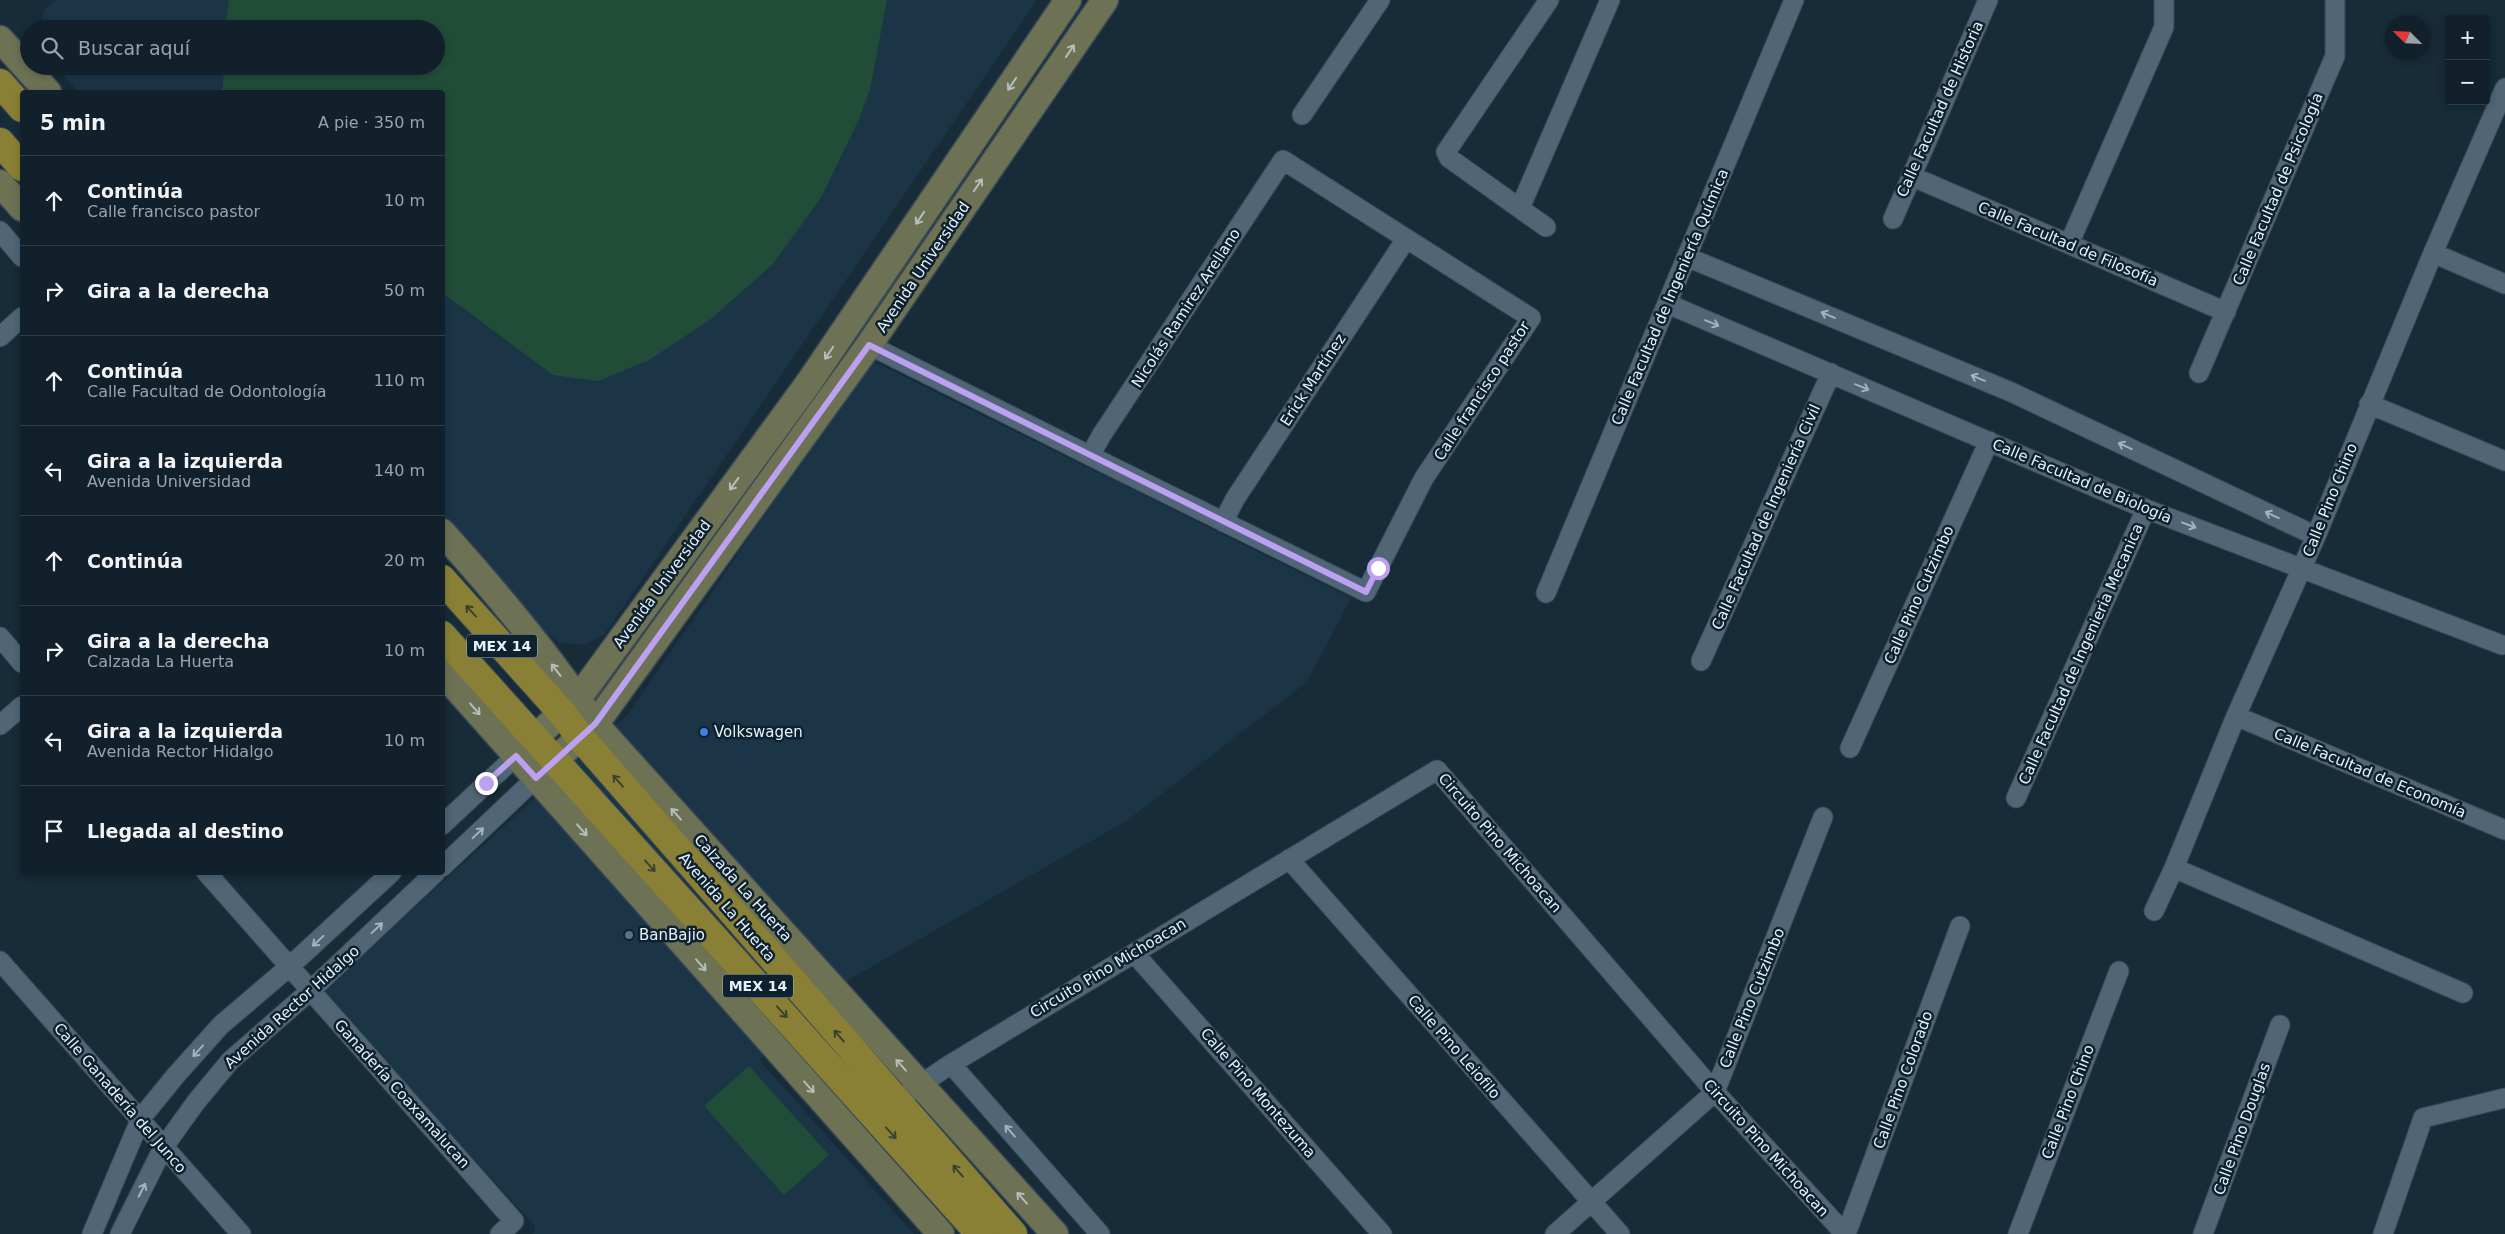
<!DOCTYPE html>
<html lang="es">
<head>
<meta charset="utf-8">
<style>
	:root { --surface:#11202a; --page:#1e2d36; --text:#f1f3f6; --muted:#9ca3a8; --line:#303e47 }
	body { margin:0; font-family:"DejaVu Sans",sans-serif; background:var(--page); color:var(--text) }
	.controls { position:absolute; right:15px; top:15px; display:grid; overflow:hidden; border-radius:5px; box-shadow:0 2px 8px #0003 }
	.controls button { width:45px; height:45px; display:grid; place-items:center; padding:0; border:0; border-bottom:1px solid var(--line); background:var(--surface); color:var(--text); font:25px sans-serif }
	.compass { position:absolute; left:2385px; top:15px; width:45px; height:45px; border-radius:50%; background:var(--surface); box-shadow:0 2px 8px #0003; rotate:294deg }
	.stop { position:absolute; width:15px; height:15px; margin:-11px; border:4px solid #bca0f2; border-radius:50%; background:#fff }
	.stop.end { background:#bca0f2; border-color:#fff; box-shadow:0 1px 5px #0008 }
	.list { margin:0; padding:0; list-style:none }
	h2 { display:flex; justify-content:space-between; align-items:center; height:65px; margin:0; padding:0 20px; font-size:21px }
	h2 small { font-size:16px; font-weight:400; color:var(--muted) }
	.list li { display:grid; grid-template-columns:32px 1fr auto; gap:15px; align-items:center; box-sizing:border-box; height:90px; padding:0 20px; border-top:1px solid var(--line) }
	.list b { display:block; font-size:19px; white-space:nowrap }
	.list p { margin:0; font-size:16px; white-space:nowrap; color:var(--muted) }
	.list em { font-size:16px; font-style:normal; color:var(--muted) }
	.icon { flex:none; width:28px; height:28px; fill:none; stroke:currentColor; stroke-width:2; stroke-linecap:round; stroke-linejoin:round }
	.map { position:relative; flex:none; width:2505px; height:1234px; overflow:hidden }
	.search { position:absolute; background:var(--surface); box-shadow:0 2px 8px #0003; left:20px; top:20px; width:425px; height:55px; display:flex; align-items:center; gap:12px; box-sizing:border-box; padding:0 18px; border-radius:28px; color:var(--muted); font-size:19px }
	.panel { position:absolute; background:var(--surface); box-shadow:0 2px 8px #0003; left:20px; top:90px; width:425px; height:785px; border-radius:5px }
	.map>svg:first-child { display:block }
</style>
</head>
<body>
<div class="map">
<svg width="2505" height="1234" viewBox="0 0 2505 1234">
	<rect width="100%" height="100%" fill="#172b38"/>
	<!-- built -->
	<path fill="#1b3547" d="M56 0H1037L604 635 584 645 560 643 540 628 443 518 442 92H79L55 66H436V29H40L45 9Z
		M871 360 1351 598 1307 682 1128 820 850 979 759 1060 914 1234H533L535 1226 320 993 628 714Z"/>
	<!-- green -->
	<path fill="#214d38" d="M229 0H887L870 89 859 119 822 196 773 264 711 319 649 360 598 381 553 375 443 293 442 92H219L223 88 224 66H436V29H225Z
		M749 1066 829 1155 784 1195 704 1106Z"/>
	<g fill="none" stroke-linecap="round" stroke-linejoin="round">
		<!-- street casing -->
		<g stroke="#384954" stroke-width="21">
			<path id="street" d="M1302 115 1380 0
				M1911 176 2226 312
				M1520 208 1610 0
				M1893 219 1988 0
				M1546 227 1449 158 1446 152 1549 0
				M0 231 22 257
				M2069 244 2164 27V0
				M2433 253 2505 284
				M1687 257 2011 392 2316 536
				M1668 304 2146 509 2502 645
				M0 337 22 317
				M869 345C1034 428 1200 511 1366 592L1424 478 1531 318 1283 160 1101 436 1090 456
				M2199 373 2335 56V0
				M2369 404 2505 461
				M1223 522 1235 499 1406 239
				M1546 593 1794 0
				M0 637 22 663
				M1701 661 1831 373
				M2236 716 2505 830
				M0 725 22 706
				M1850 748 1989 441
				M2016 798 2146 509
				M442 825 516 756
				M1289 859 1620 1234
				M442 867 536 778
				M2174 868 2463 993
				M206 872 514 1221 500 1234
				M2154 911 2174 868 2236 716 2316 536 2433 253 2505 88
				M1134 953 1382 1234
				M0 961 241 1234
				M951 1064 1100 1234
				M896 1101 951 1064 1437 770 1715 1092 1845 1234
				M92 1234 141 1118 177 1074 221 1025 289 967 392 872
				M120 1234 163 1148 196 1102 230 1061 310 991 436 872
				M1555 1234 1715 1092 1823 817
				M1846 1234 1960 926
				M2018 1234 2119 971
				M2203 1234 2280 1025
				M2383 1234 2423 1118 2505 1098"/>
		</g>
		<!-- secondary casing -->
		<g stroke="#384954" stroke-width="29">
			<path id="secondary" d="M0 39 48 92
				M0 183 22 208
				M442 532C497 593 550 656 595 724L1055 1234
				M442 672 941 1234
				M516 756 582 693 810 381 1068 0
				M536 778 599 719 869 345 1105 0"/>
		</g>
		<!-- primary casing -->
		<g stroke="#384954" stroke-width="30">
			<path id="primary" d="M0 83 22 108
				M0 142 22 167
				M442 579 562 713 580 737 1013 1234
				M442 635 980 1234"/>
		</g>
		<!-- street -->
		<use href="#street" stroke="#506575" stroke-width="19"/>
		<!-- secondary -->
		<use href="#secondary" stroke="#6d7255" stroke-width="26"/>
		<!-- primary -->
		<use href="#primary" stroke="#8a8035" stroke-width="28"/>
	</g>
	<!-- one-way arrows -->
	<defs><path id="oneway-shaft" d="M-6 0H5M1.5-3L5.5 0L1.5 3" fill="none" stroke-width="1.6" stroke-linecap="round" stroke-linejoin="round" transform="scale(1.25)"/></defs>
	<g stroke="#b5bfb9">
		<use href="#oneway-shaft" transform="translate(1070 51) rotate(-56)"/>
		<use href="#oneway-shaft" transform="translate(1012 84) rotate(124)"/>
		<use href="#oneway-shaft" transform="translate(978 185) rotate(-56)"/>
		<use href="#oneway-shaft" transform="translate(920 218) rotate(124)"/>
		<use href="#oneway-shaft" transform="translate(829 353) rotate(124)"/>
		<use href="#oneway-shaft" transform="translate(734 484) rotate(126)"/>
		<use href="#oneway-shaft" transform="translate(556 670) rotate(-128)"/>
		<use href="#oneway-shaft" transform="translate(475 709) rotate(49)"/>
		<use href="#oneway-shaft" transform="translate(676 814) rotate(-132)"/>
		<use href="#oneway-shaft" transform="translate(582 830) rotate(49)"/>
		<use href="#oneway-shaft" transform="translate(701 965) rotate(49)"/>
		<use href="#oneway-shaft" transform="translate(901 1065) rotate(-132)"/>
		<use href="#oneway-shaft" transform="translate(809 1087) rotate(48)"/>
		<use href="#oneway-shaft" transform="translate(1022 1198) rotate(-132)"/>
	</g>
	<g stroke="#a2b3bf">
		<use href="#oneway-shaft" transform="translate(1828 315) rotate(-157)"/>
		<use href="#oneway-shaft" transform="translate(1712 323) rotate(23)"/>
		<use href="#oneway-shaft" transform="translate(1978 378) rotate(-157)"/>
		<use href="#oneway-shaft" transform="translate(1862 387) rotate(23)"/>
		<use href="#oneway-shaft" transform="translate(2125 446) rotate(-155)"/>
		<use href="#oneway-shaft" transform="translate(2272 515) rotate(-155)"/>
		<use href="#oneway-shaft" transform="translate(2189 525) rotate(21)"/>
		<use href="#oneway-shaft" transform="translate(478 833) rotate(-43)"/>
		<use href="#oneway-shaft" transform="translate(377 928) rotate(-43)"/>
		<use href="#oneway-shaft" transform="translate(318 941) rotate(137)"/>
		<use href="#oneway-shaft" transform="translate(198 1051) rotate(132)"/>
		<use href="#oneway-shaft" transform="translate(1010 1131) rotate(-131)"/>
		<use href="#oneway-shaft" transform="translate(142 1190) rotate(-63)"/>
	</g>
	<g stroke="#394230">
		<use href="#oneway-shaft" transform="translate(471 611) rotate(-132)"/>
		<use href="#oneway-shaft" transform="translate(618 781) rotate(-131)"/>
		<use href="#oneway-shaft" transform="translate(650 866) rotate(48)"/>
		<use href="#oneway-shaft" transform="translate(782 1012) rotate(48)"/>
		<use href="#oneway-shaft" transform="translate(839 1036) rotate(-131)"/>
		<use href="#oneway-shaft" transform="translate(891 1133) rotate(48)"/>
		<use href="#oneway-shaft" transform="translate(958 1171) rotate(-131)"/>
	</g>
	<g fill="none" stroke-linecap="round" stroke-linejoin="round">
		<!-- route -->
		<path stroke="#bca0f2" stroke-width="6" d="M486 783 516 756 536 778 595 724 869 345 1366 592 1378 568"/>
	</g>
	<!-- markers -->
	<circle fill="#3f7fe0" stroke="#0e212e" stroke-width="2" cx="704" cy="732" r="5"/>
	<circle fill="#5c6f8a" stroke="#0e212e" stroke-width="2" cx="629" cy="935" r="5"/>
	<g text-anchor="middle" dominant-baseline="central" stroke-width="5" stroke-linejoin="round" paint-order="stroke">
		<!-- shield labels -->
		<g fill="#0e212e" stroke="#a4b3be" stroke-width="1">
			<rect x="467" y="634.5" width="70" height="23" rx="4"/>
			<rect x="723" y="974.5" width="70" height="23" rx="4"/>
		</g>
		<g font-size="14" font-weight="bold" fill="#e5f2fb">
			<text x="502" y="646">MEX 14</text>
			<text x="758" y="986">MEX 14</text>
		</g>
		<!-- street labels -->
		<g font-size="15" fill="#e5f2fb" stroke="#0e212e">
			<text transform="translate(1940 109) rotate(-66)">Calle Facultad de Historia</text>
			<text transform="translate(2278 189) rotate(-67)">Calle Facultad de Psicología</text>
			<text transform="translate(2068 244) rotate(23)">Calle Facultad de Filosofía</text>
			<text transform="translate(923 267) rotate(-56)">Avenida Universidad</text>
			<text transform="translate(1670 297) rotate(-67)">Calle Facultad de Ingenierίa Quίmica</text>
			<text transform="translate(1186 308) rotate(-57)">Nicolás Ramirez Arellano</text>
			<text transform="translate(1313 380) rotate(-57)">Erick Martínez</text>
			<text transform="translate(1482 391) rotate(-57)">Calle francisco pastor</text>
			<text transform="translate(2082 481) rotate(23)">Calle Facultad de Biología</text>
			<text transform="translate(2330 500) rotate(-68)">Calle Pino Chino</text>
			<text transform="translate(1766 517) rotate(-66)">Calle Facultad de Ingeniería Civil</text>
			<text transform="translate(662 584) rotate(-54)">Avenida Universidad</text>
			<text transform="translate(1919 595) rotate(-66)">Calle Pino Cutzimbo</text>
			<text transform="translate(2081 654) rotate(-66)">Calle Facultad de Ingenieria Mecanica</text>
			<text transform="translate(2370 773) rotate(23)">Calle Facultad de Economía</text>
			<text transform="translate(1500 843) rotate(49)">Circuito Pino Michoacan</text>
			<text transform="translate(743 888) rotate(48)">Calzada La Huerta</text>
			<text transform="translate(727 907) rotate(49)">Avenida La Huerta</text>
			<text transform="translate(1108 968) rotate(-31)">Circuito Pino Michoacan</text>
			<text transform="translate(1752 998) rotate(-68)">Calle Pino Cutzimbo</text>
			<text transform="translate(292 1007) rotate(-42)">Avenida Rector Hidalgo</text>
			<text transform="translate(1454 1047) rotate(49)">Calle Pino Leiofilo</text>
			<text transform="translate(1903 1080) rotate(-70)">Calle Pino Colorado</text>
			<text transform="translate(1258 1093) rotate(49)">Calle Pino Montezuma</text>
			<text transform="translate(402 1094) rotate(48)">Ganadería Coaxamalucan</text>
			<text transform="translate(120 1098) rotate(49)">Calle Ganadería del Junco</text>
			<text transform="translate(2068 1102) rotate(-69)">Calle Pino Chino</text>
			<text transform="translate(2242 1129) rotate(-70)">Calle Pino Douglas</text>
			<text transform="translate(1766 1148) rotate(48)">Circuito Pino Michoacan</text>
		</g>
		<!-- poi labels -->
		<g font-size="15" fill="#e5f2fb" stroke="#0e212e" text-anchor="start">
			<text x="714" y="732">Volkswagen</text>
			<text x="639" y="935">BanBajio</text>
		</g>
	</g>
</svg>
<div class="controls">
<button>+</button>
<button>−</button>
</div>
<svg class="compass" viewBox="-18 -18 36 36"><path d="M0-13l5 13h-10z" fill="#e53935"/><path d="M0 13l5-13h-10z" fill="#9ca3a8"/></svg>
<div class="stop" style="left:1378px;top:568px"></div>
<div class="stop end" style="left:486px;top:783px"></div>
<div class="search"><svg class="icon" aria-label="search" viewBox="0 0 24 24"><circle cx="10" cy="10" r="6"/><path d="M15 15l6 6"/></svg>Buscar aquí</div>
<section class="panel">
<h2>5 min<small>A pie · 350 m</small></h2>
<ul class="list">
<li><svg class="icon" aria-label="ahead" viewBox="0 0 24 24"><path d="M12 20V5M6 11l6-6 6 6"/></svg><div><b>Continúa</b><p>Calle francisco pastor</p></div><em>10 m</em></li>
<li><svg class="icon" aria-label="right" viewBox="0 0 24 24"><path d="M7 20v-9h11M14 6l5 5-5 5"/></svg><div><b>Gira a la derecha</b></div><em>50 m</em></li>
<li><svg class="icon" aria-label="ahead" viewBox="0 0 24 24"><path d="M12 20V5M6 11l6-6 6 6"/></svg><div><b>Continúa</b><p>Calle Facultad de Odontología</p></div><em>110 m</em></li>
<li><svg class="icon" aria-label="left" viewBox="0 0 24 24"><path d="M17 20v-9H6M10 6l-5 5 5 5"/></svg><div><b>Gira a la izquierda</b><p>Avenida Universidad</p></div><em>140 m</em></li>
<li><svg class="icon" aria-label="ahead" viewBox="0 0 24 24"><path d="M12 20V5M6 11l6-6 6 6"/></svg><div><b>Continúa</b></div><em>20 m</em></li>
<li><svg class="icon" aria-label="right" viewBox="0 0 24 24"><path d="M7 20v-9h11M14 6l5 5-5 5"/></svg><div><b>Gira a la derecha</b><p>Calzada La Huerta</p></div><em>10 m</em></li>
<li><svg class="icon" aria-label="left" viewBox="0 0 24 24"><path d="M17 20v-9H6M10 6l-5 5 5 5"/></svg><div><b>Gira a la izquierda</b><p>Avenida Rector Hidalgo</p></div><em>10 m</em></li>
<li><svg class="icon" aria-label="arrive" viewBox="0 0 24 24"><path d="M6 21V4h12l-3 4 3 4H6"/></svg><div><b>Llegada al destino</b></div></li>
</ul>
</section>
</div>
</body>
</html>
